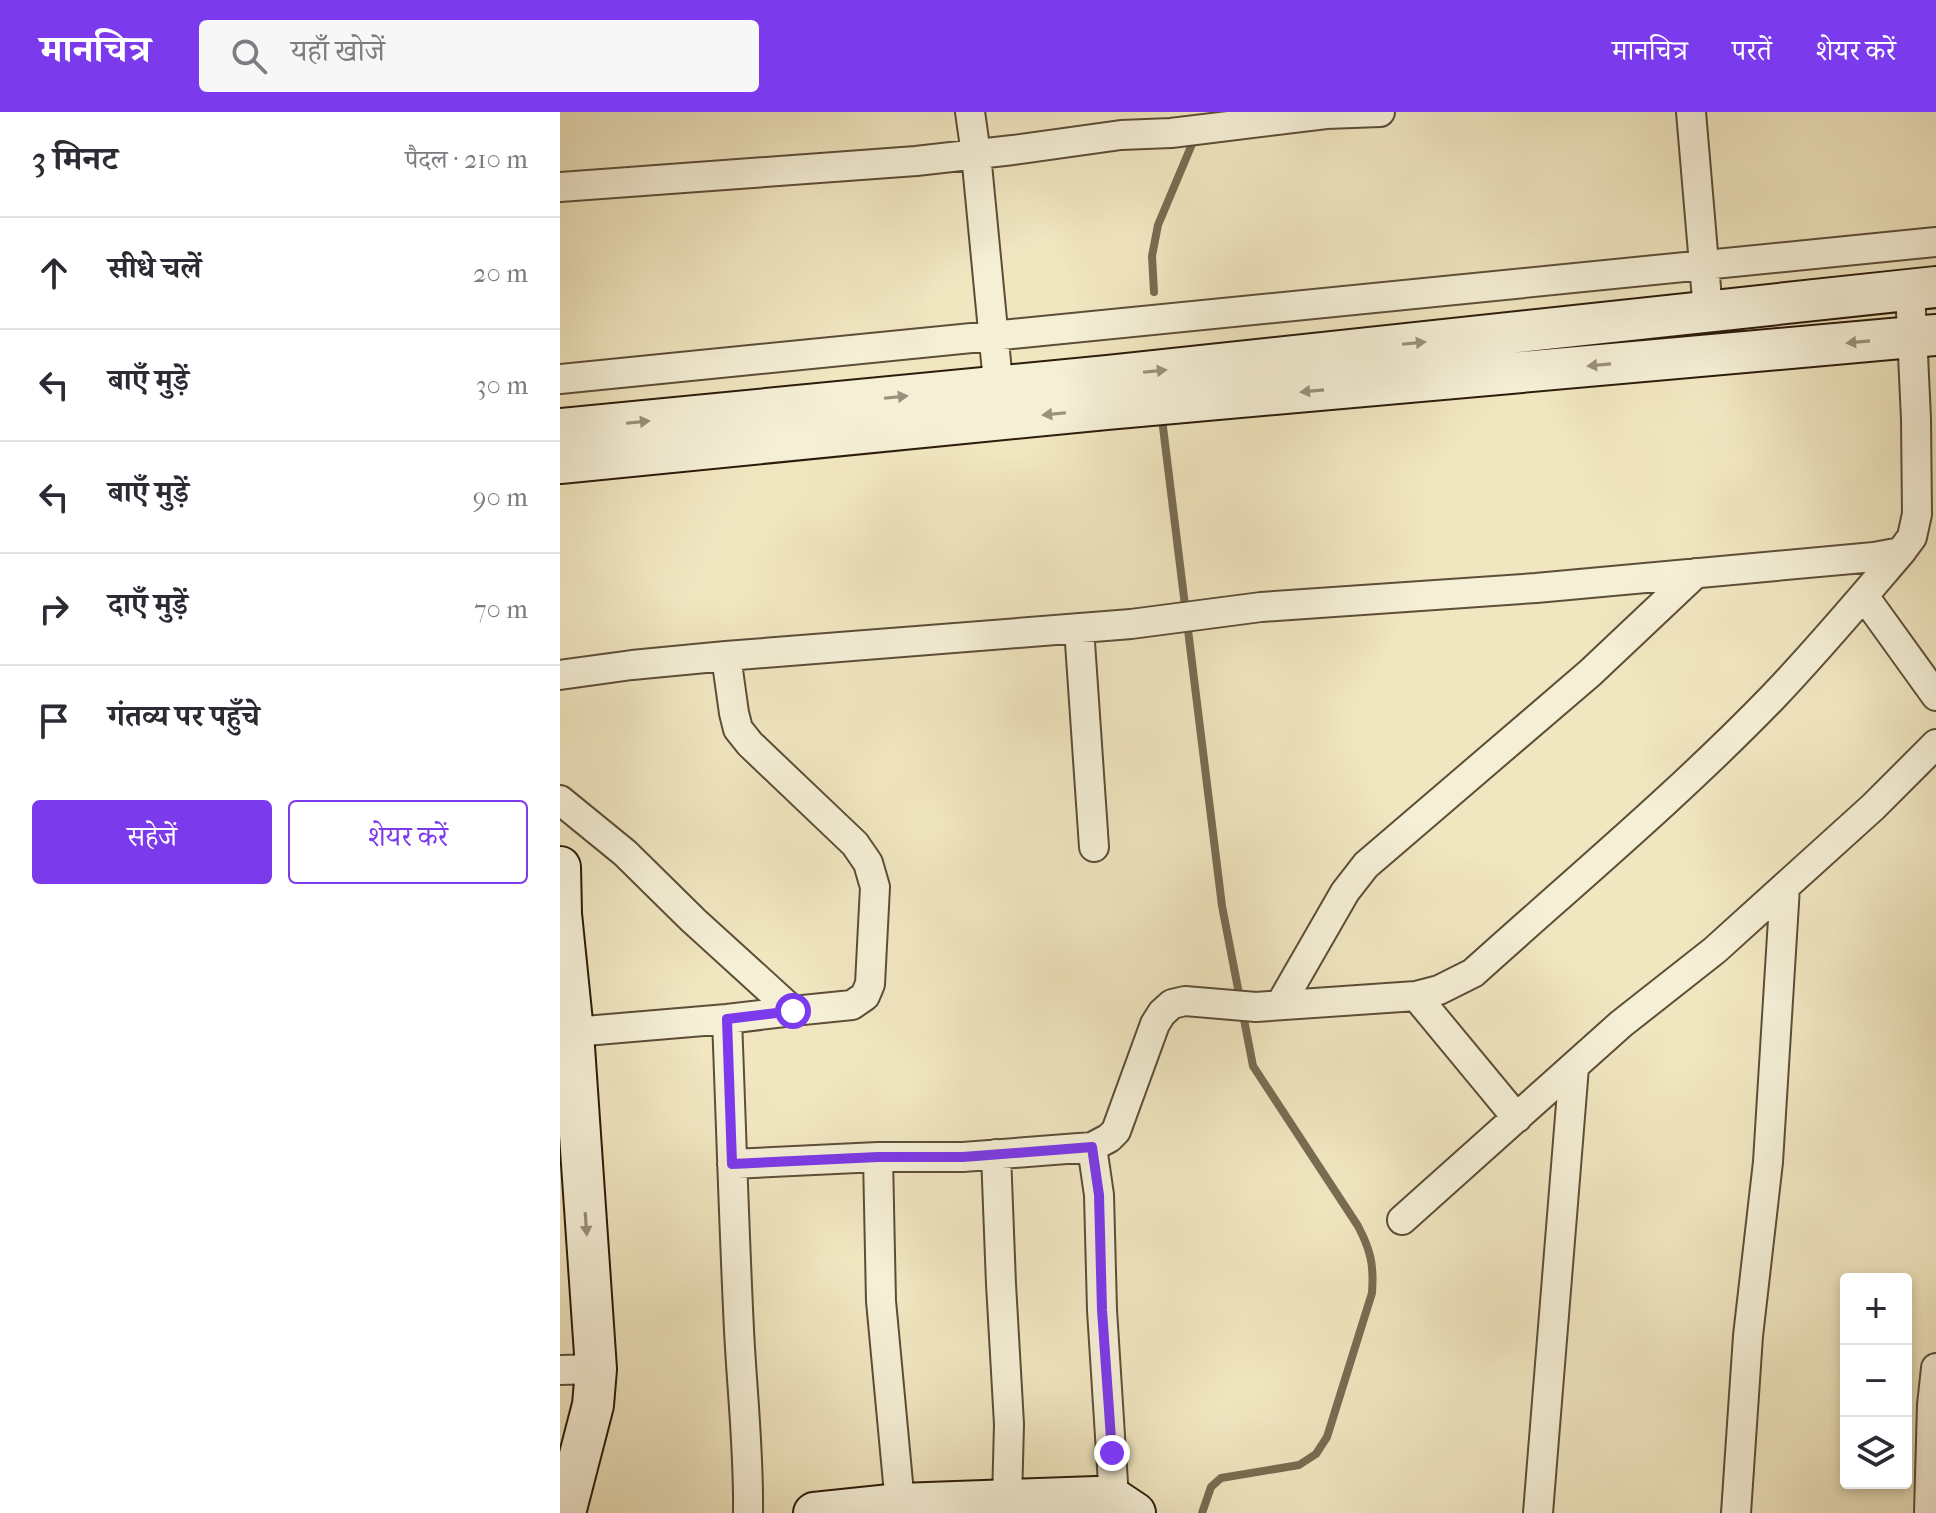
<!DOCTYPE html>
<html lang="hi">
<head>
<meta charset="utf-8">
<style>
	:root { --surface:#fff; --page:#f7f7f7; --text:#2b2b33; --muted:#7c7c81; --line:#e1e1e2; --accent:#7c3aed }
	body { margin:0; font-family:"IM FELL French Canon","Noto Serif Devanagari",serif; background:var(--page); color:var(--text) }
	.controls { position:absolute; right:24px; bottom:24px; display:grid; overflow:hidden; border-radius:8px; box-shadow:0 4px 12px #0003 }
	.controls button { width:72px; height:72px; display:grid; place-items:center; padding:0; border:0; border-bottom:2px solid var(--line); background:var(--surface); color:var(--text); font:40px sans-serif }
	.stop { position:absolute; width:24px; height:24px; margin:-18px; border:6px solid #7c3aed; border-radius:50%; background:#fff }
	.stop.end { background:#7c3aed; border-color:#fff; box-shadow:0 2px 8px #0008 }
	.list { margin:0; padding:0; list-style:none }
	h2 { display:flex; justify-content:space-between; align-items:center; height:104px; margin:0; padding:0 32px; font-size:34px }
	h2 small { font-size:26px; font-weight:400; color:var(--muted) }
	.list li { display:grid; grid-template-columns:52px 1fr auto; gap:24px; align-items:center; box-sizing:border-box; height:112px; padding:0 32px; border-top:2px solid var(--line) }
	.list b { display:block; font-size:30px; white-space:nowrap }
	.list em { font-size:26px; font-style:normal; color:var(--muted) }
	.actions { display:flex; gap:16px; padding:24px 32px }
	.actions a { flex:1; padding:18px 0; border:2px solid var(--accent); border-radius:8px; text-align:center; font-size:28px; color:var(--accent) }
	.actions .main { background:var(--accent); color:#fff }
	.icon { flex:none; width:44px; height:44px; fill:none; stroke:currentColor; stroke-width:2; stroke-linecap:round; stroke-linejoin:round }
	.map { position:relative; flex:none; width:1376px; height:1401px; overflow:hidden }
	header { display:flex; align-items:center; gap:48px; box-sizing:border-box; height:112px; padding:0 40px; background:var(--accent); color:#fff }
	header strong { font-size:38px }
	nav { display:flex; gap:44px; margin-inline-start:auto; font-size:28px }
	.search { width:560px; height:72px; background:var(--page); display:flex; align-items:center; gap:20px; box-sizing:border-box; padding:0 28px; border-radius:8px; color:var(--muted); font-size:30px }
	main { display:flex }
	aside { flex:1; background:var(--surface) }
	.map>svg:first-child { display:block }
</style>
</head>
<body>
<header>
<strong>मानचित्र</strong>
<div class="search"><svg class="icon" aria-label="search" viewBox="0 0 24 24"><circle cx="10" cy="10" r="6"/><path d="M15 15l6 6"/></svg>यहाँ खोजें</div>
<nav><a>मानचित्र</a><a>परतें</a><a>शेयर करें</a></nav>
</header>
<main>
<aside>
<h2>3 मिनट<small>पैदल · 210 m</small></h2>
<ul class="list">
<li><svg class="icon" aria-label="ahead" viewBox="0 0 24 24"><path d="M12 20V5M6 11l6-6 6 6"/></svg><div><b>सीधे चलें</b></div><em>20 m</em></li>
<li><svg class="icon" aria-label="left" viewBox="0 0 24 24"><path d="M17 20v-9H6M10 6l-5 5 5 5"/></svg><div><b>बाएँ मुड़ें</b></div><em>30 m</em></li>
<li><svg class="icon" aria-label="left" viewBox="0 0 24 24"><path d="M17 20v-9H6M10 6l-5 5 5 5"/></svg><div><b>बाएँ मुड़ें</b></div><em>90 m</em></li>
<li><svg class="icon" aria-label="right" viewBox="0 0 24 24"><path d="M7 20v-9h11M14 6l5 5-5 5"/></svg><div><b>दाएँ मुड़ें</b></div><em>70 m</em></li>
<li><svg class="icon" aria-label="arrive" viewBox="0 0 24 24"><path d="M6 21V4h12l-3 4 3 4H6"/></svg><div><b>गंतव्य पर पहुँचे</b></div></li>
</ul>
<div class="actions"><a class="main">सहेजें</a><a>शेयर करें</a></div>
</aside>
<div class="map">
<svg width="1376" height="1401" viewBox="0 0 1376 1401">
	<rect width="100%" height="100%" fill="#f0e6c0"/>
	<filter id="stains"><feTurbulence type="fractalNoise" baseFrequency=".0025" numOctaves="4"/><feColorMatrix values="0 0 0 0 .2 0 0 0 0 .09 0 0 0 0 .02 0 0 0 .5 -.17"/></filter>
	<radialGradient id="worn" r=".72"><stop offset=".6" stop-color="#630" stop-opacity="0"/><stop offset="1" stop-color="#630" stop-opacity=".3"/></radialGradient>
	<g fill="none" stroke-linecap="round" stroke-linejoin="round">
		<!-- stream -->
		<path stroke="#796c52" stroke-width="8" d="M594 180 592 144 598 113 635 25
			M603 315 662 794 693 954 798 1114C811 1139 814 1153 812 1181L767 1325 756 1342 739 1353 661 1366 651 1375 642 1401"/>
		<!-- street casing -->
		<g stroke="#5d4e38" stroke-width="32">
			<path id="street" d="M410 0 416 42 440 291
				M1131 0 1148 199
				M0 75 356 49 453 38 561 23 611 21 766 2 820 0
				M0 267 1376 130
				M1304 484 1376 584
				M519 516 534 735
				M166 544 174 601 178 617 190 632 295 732 308 751 315 775 310 872 305 884 292 893 233 899
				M0 563 72 553 166 544 571 512 701 495 976 476 1314 445 1341 440 1352 425 1357 402 1356 307 1350 178
				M0 688 65 741 133 808 233 899 167 907 13 920
				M856 884 957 1006
				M720 893 785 780 806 753 1030 561 1136 461
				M167 907C171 1011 174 1115 179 1218 182 1279 189 1340 188 1401
				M532 1035 539 1083 542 1198 554 1387
				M436 1042 441 1172 449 1312 447 1389
				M318 1045 321 1189 340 1392
				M172 1052 318 1045H403L532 1035 549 1026 556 1019 595 912 602 901 612 892 625 889 696 895 856 884 879 878 913 861C1014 770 1118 683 1212 586 1257 539 1299 489 1341 440
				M842 1108 1061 912 1155 838 1313 695 1376 632
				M0 1258 36 1257
				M978 1401 1014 955
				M1176 1401 1188 1224 1208 1050 1225 775
				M1369 1401 1372 1293 1376 1256"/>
		</g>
		<!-- secondary casing -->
		<g stroke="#2c1c0b" stroke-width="44">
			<path id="secondary" d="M0 317 548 264 1376 175
				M0 351 546 297 1376 223
				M0 755 1 802 13 920 36 1257 33 1293 5 1401
				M254 1401 340 1392 536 1385 554 1387 575 1401"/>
		</g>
		<!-- street -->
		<use href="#street" stroke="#f5efd6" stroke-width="28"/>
		<!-- secondary -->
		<use href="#secondary" stroke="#f5efd6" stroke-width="40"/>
	</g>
	<!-- one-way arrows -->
	<defs><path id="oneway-solid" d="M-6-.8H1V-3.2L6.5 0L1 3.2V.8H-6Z" transform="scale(2)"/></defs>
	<g fill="#9b907b">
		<use href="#oneway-solid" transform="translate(1298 230) rotate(175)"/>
		<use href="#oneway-solid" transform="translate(854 231) rotate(-6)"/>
		<use href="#oneway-solid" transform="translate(1039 253) rotate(175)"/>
		<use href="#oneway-solid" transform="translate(595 259) rotate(-6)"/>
		<use href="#oneway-solid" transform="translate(752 279) rotate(175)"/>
		<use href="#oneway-solid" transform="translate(336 285) rotate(-6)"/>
		<use href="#oneway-solid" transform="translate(494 302) rotate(174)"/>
		<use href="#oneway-solid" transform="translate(78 310) rotate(-6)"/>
		<use href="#oneway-solid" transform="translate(26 1112) rotate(86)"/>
	</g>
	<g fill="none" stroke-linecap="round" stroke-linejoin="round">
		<!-- route -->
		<path stroke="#7c3aed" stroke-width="10" d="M233 899 167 907 172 1052 318 1045H403L532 1035 539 1083 542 1198 552 1341"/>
	</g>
	<rect width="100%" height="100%" filter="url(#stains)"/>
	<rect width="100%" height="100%" fill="url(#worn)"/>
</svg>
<div class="controls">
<button>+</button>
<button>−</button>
<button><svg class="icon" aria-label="layers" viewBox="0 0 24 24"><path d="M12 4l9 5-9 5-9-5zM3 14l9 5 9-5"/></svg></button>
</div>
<div class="stop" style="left:233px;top:899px"></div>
<div class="stop end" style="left:552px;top:1341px"></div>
</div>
</main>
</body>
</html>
